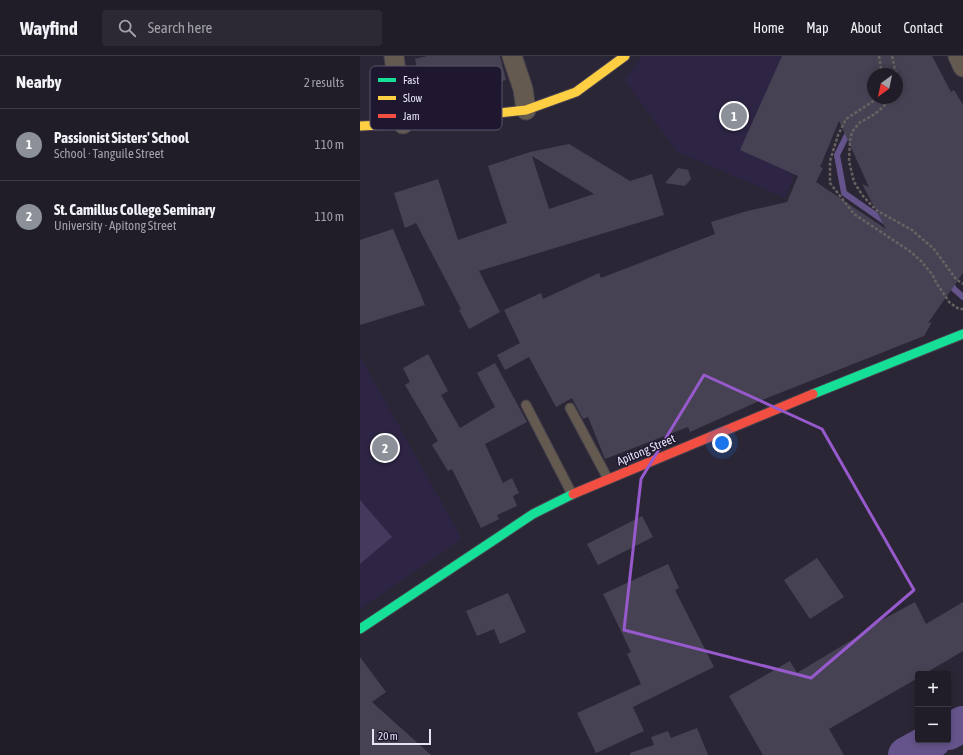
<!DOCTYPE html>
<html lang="en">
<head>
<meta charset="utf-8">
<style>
	:root { --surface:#201c28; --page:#2d2934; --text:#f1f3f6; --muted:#a2a1a8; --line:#3d3a45; --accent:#8c9099 }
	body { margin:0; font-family:"Asap Condensed",sans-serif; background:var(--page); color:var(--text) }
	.controls { position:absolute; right:12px; bottom:12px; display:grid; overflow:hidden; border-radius:4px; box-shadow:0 2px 6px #0003 }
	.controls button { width:36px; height:36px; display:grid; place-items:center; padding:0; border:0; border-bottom:1px solid var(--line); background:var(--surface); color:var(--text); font:20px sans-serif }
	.compass { position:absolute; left:507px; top:12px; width:36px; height:36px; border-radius:50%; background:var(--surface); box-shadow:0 2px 6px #0003; rotate:213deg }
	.scale { position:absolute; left:12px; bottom:10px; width:59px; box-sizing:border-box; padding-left:4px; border:2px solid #e7e2f4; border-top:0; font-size:11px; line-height:14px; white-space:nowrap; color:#e7e2f4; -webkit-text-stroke:3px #1f1730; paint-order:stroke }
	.you { position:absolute; left:362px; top:387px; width:14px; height:14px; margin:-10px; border:3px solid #fff; border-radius:50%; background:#1a73e8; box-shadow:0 0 0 6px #1a73e833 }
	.badge { display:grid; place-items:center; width:26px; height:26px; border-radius:50%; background:var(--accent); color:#fff; font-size:13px; font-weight:700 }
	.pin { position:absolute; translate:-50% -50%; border:2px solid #fff; box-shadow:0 1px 4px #0006 }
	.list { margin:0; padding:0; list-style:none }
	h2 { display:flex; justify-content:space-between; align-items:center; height:52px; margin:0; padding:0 16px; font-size:17px }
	h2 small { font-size:13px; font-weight:400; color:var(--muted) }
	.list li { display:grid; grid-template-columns:26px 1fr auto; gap:12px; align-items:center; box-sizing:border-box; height:72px; padding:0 16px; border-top:1px solid var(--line) }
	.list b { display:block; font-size:15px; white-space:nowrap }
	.list p { margin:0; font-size:13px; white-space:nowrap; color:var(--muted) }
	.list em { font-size:13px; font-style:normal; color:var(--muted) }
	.icon { flex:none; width:22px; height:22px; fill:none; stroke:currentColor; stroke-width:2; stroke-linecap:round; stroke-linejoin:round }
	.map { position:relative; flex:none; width:603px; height:699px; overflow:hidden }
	header { display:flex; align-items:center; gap:24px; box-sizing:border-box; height:56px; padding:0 20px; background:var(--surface); border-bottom:1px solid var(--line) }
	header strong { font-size:19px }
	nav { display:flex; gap:22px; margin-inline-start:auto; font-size:14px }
	.search { width:280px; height:36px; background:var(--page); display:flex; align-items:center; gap:10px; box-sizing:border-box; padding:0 14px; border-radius:4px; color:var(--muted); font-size:15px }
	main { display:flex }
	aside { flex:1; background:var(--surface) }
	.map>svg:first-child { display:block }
</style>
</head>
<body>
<header>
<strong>Wayfind</strong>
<div class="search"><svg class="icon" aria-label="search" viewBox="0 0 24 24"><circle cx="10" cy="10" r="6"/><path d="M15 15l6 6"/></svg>Search here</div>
<nav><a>Home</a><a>Map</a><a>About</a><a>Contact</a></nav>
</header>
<main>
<aside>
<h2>Nearby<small>2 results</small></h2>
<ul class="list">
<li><span class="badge">1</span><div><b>Passionist Sisters' School</b><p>School · Tanguile Street</p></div><em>110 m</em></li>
<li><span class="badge">2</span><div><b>St. Camillus College Seminary</b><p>University · Apitong Street</p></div><em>110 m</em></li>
</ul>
</aside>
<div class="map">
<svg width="603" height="699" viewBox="0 0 603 699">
	<rect width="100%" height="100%" fill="#2b2635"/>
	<!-- built -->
	<path fill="#2e2544" d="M282 0H482L425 142 317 96 264 24Z
		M0 300 102 483 0 553Z"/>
	<!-- green -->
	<path fill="#443a5d" d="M0 444 32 481 0 508Z"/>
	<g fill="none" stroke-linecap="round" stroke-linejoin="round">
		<!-- stream -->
		<path stroke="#65548b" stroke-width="6" d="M490 73 477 99 484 137 527 167
			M589 224 594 233 603 241"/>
		<!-- river -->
		<path stroke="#65548b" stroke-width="36" d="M588 676 603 668
			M546 699 573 684"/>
	</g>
	<!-- building -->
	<path fill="#474253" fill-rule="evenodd" d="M67 0H140L146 24 64 44 55 3Z
		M422 0H572L591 36 594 34 603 49V217L568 267 572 266 564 280 397 346 330 376 328 371 245 403 228 361 223 363 212 342 196 351 169 301 145 314 137 299 160 287 144 254 181 237 183 243 239 217 241 222 355 178 351 166 387 155 427 146 438 120 380 94ZM513 18H537V42H513ZM479 65 509 131 502 128 526 173 456 126 463 112 460 111Z
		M209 88 270 125 292 118 304 159 119 215 140 256 109 273 99 254 101 253 56 167 45 172 34 137 78 123 98 184 147 167 128 110 170 96ZM172 100 234 138 189 153Z
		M318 112 328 114 331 123 325 130 305 127Z
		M33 173 65 249 0 269V184Z
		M68 298 88 335 81 339 100 372 135 351 117 317 135 307 167 366 125 388 143 427 152 422 159 437 153 440 157 450 137 459 139 463 121 472 92 413 88 415 72 389 78 385 45 329 50 326 43 312Z
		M282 460 293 481 238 509 227 488Z
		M457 502 484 541 450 563 424 524Z
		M308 508 319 532 315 534 354 611 273 651 284 675 236 697 217 657 281 628 267 598 271 596 243 538Z
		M148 537 166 576 140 588 134 573 117 580 106 555Z
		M555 546 566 568 603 546V595L564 618H558V622L469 673 484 699H403L369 640 430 605 437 617 510 573 509 571Z
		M0 601 26 636 12 646 71 699H0Z
		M337 672 348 699H270V697L294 689 291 681 308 675 311 682Z"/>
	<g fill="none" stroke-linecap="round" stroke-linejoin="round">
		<!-- lane casing -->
		<g stroke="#46424e" stroke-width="11">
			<path id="lane" d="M166 349 212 438
				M210 352 248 423"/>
		</g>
		<!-- street casing -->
		<g stroke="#46424e" stroke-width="21">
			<path id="street" d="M34 0 43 68
				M152 0 163 33 166 54
				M598 0 603 11"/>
		</g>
		<!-- fast casing -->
		<g stroke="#46424e" stroke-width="11">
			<path id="fast" d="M453 338 603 278
				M0 573 173 458 213 438"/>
		</g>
		<!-- slow casing -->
		<g stroke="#46424e" stroke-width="11">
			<path id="slow" d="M0 70 43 68 166 54 216 36 265 0"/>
		</g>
		<!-- jam casing -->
		<g stroke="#46424e" stroke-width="11">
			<path id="jam" d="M213 438 453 338"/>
		</g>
		<!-- path -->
		<path stroke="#6a6261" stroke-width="2.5" stroke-dasharray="3 2" stroke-linecap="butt" d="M519 0 522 18
			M532 0 536 18
			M537 22V30
			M518 42 486 63 478 79 470 105V127L494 158 551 196 561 205 572 218 577 228 590 247 599 253H603
			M533 42 515 58 499 67 492 76 490 85 489 105 494 126 503 140 516 154 552 174 574 193 596 223 603 228"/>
		<!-- lane -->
		<use href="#lane" stroke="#655a50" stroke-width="9"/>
		<!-- street -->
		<use href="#street" stroke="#655a50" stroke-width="19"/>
		<!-- fast -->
		<use href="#fast" stroke="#16e098" stroke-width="9"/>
		<!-- slow -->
		<use href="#slow" stroke="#ffcf43" stroke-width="9"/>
		<!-- jam -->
		<use href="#jam" stroke="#f24e42" stroke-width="9"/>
	</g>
	<!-- marked area -->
	<path fill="none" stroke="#965acc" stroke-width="3" stroke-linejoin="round" d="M344 319 462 373 554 534 451 622 264 574 281 423Z"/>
	<g text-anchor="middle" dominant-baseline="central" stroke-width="3" stroke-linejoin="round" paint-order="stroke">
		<!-- street labels -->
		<g font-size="12" fill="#e7e2f4" stroke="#1f1730">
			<text transform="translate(286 394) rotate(-23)">Apitong Street</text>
		</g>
	</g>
	<!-- legend -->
	<rect x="10" y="10" width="132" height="64" rx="6" fill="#1f1730" stroke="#5b546b" stroke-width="1"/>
	<rect x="18" y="22" width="18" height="4" fill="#16e098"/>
	<rect x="18" y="40" width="18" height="4" fill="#ffcf43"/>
	<rect x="18" y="58" width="18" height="4" fill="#f24e42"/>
	<g font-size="11" fill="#e7e2f4">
		<text x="43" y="28">Fast</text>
		<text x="43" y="46">Slow</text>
		<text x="43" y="64">Jam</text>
	</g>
</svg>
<div class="controls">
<button>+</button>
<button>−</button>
</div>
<svg class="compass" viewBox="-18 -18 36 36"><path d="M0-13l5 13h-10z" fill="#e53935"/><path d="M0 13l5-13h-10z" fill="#a2a1a8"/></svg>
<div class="scale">20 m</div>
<div class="you"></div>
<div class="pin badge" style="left:374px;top:60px">1</div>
<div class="pin badge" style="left:25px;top:392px">2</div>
</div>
</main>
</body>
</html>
